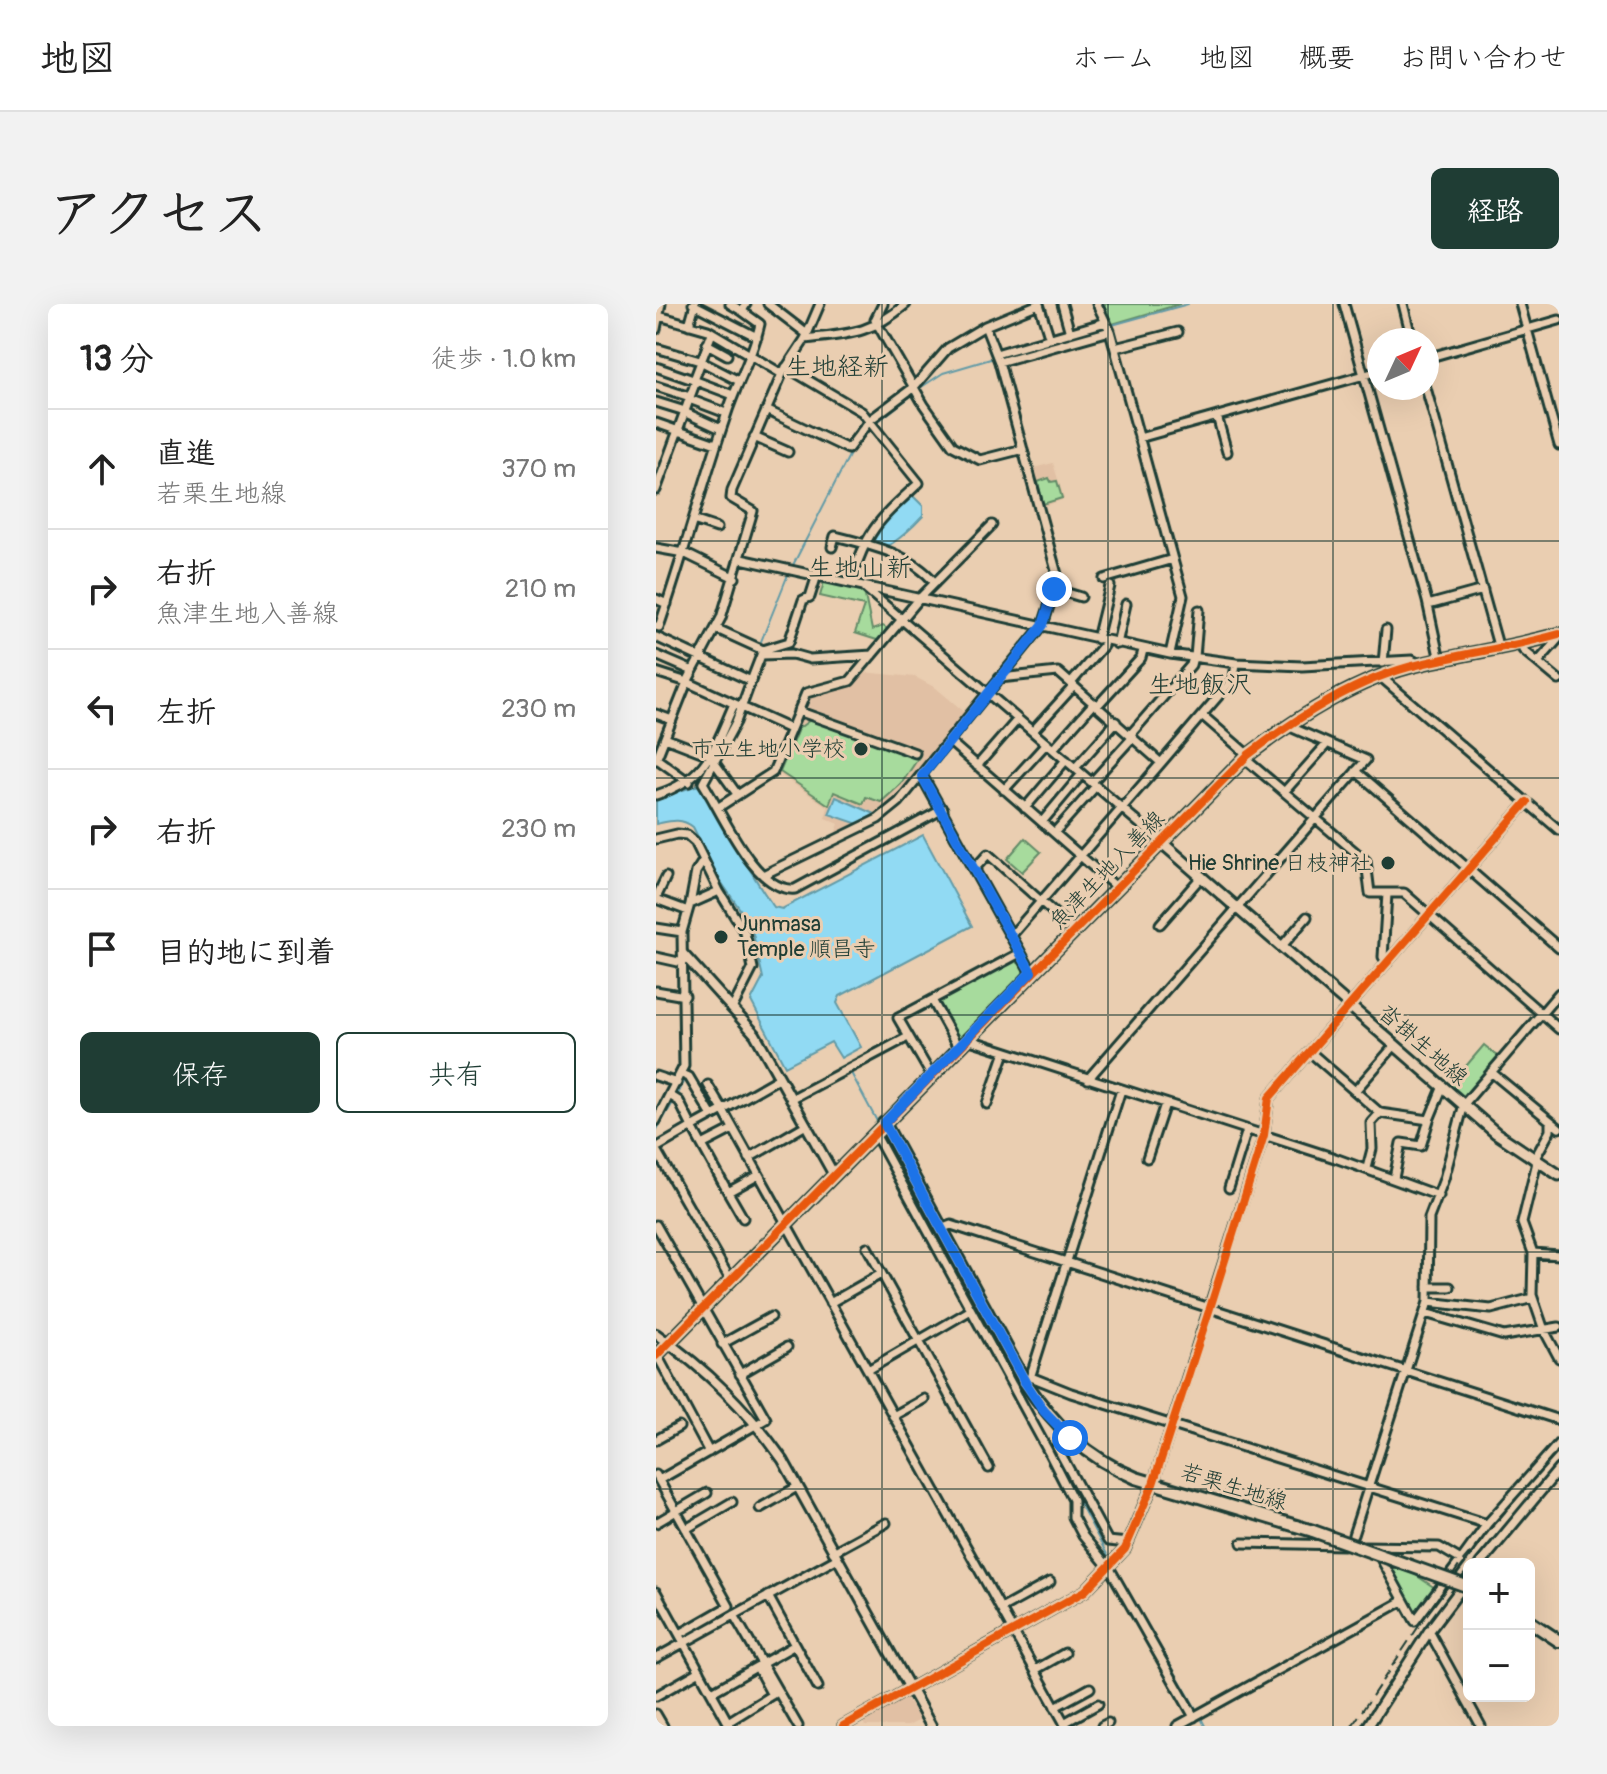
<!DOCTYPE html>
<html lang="ja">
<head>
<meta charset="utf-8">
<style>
	:root { --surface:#fff; --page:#f2f2f2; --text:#222; --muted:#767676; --line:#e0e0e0; --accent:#1f3d34 }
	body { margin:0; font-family:Pangolin,"Klee One",sans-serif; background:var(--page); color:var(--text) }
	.controls { position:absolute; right:24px; bottom:24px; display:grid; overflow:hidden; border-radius:12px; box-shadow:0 8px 32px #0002 }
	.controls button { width:72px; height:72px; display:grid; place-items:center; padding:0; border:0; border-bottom:2px solid var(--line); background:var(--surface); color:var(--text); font:40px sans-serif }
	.compass { position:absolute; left:711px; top:24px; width:72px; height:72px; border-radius:50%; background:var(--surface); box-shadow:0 8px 32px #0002; rotate:46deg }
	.stop { position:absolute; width:24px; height:24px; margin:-18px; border:6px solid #1a73e8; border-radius:50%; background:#fff }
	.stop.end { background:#1a73e8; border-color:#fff; box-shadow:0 2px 8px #0008 }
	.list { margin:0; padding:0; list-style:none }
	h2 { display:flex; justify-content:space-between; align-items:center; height:104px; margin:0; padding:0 32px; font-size:34px }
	h2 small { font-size:26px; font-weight:400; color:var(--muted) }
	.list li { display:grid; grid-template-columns:52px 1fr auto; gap:24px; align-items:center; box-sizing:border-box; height:120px; padding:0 32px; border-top:2px solid var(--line) }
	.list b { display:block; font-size:30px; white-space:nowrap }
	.list p { margin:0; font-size:26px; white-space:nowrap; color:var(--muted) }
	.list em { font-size:26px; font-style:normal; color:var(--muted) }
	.actions { display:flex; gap:16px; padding:24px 32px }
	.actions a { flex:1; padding:18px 0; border:2px solid var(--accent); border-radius:12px; text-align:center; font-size:28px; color:var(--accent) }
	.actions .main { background:var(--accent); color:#fff }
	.icon { flex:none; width:44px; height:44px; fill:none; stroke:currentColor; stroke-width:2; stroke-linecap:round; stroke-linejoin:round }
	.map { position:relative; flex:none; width:903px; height:1422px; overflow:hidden; border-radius:12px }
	header { display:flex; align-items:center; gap:48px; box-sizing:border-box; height:112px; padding:0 40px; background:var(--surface); border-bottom:2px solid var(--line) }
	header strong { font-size:38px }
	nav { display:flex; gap:44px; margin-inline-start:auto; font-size:28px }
	.intro { display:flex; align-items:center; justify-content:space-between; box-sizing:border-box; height:192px; padding:0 48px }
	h1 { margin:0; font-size:56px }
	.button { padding:20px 36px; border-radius:12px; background:var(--accent); color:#fff; font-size:28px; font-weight:700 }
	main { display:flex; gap:48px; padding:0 48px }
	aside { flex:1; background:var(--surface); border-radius:12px; box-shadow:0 8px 32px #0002 }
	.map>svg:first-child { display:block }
</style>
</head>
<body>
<header>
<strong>地図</strong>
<nav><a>ホーム</a><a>地図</a><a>概要</a><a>お問い合わせ</a></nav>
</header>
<div class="intro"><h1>アクセス</h1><a class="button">経路</a></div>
<main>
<aside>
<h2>13 分<small>徒歩 · 1.0 km</small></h2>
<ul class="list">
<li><svg class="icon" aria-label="ahead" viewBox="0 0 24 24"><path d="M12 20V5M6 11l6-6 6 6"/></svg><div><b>直進</b><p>若栗生地線</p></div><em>370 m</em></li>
<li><svg class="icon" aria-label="right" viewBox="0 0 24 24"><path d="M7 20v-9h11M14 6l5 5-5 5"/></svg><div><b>右折</b><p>魚津生地入善線</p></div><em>210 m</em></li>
<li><svg class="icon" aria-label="left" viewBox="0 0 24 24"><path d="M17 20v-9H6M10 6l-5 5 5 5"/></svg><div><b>左折</b></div><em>230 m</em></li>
<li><svg class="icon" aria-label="right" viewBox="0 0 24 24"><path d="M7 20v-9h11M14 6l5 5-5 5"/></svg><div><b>右折</b></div><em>230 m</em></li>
<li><svg class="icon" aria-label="arrive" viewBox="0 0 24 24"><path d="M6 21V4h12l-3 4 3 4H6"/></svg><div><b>目的地に到着</b></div></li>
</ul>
<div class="actions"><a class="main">保存</a><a>共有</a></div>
</aside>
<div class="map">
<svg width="903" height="1422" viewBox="0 0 903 1422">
	<rect width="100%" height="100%" fill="#eaceb1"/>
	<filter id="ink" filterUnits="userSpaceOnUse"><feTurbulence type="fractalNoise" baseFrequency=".0125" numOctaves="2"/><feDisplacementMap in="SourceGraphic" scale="16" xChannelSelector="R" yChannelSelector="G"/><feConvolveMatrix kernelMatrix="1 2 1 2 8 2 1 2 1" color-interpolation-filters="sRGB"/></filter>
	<g filter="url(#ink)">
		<!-- built -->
		<path fill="#e1c0a4" d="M397 159 408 195 387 203 377 164Z
			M206 368 259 373 280 384 311 410 223 511 186 530 180 527 183 520 169 514 172 503 121 469 152 391 184 381Z
			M250 1394 264 1416 252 1422H209L207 1418Z"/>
		<!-- green -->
		<path fill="#a7db9d" stroke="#638c68" stroke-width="2" d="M444 0H524L453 21Z
			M393 174 395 178 401 177 406 194 387 200 382 178Z
			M168 278 208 287 216 326 227 322 233 326 224 337 199 329 208 302 164 292Z
			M154 416 263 453 245 480 225 498 210 493 207 500 178 488 173 501 124 468 142 425Z
			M369 534 385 548 366 568 351 555Z
			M358 657 367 661V671L302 738 280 699Z
			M828 741 843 753 808 795 793 782Z
			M731 1261 758 1270 782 1286 764 1310 757 1308Z"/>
		<!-- water -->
		<path fill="#91daf3" stroke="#639ba7" stroke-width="2" d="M257 192 267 202V212C258 222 239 240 227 244L216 234 219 226Z
			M45 480C71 521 89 564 118 603L126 605 267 531 316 622 184 692 181 699 205 743 185 754 175 738 129 762 95 697 107 674 95 621 63 575 37 523C25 513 14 517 0 520V495Z
			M180 493 219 510 202 520 173 510Z"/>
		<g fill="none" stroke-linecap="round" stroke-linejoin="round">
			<!-- stream -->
			<path stroke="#639ba7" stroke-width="2" d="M456 21 532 0
				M344 52 450 23
				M264 84 287 69 338 54
				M220 119 259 89
				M136 263 197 144
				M104 340 133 268
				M81 400 102 346
				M40 482 48 471
				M31 650 30 635 37 604 64 593
				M194 767 223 821
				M31 770V661
				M21 792 29 776
				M0 827 18 797
				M226 827 454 1256
				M457 1261 542 1408
				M545 1414 549 1422"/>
			<!-- minor casing -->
			<g stroke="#1f3d34" stroke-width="13">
				<path id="minor" d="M37 0 101 33
					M74 0 86 7
					M112 0 151 30
					M227 0 219 16 268 101 297 142 324 156 367 145
					M383 0 394 35
					M406 0 414 29
					M441 0 454 27 527 292 514 350
					M688 0 771 297 784 357
					M747 0 756 36
					M864 0 903 141
					M3 12 52 26 126 70
					M33 21 39 0
					M0 25 5 0
					M149 35C193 30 215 30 250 0
					M51 40 71 51
					M0 44 44 57 83 77
					M459 44 522 28
					M340 50 450 18
					M771 54 903 16
					M343 58 454 27
					M0 63 40 77 34 93
					M130 63 206 108 263 179C223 216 210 226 195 279
					M38 76 56 29
					M40 77 77 91
					M0 82 34 93 29 107
					M770 84 843 345
					M33 95 70 109
					M0 98 29 107 22 126
					M110 106 192 145 214 116 258 83 292 44 329 22 383 0
					M28 108 65 125
					M561 112 571 148
					M0 119 60 140
					M98 133 132 148
					M483 134 723 67
					M0 186 21 129
					M37 216 61 224
					M176 243 179 232C215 241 255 250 279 279
					M0 244 28 249 79 274
					M85 255 514 350 580 359 646 362 756 356 763 360
					M448 275 517 255
					M208 283 504 537
					M398 285 425 293
					M0 295 11 300
					M772 301 827 286
					M0 322 3 323C27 253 46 182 70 112 80 80 97 53 104 20L86 7 90 0
					M61 325 107 346
					M0 333 95 377 80 418 47 479C66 508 99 589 139 585L287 505
					M441 335 454 282
					M865 339 867 346 903 376
					M461 340 470 300
					M0 351 37 367
					M105 351 136 350 154 355 216 351
					M539 353 543 306
					M882 358 903 334
					M727 359 730 326
					M0 368 31 378 134 425
					M725 373 903 526
					M343 374 402 368 505 459 546 411 592 451
					M95 377 107 346 133 338 147 296 154 293 161 271
					M415 379 447 342V337
					M441 402 485 354 487 346
					M142 407 259 449
					M0 410 16 416
					M546 411 578 374 580 359
					M377 427 418 382
					M474 431 535 361 537 353
					M9 434 53 451 81 490
					M293 437 460 583
					M397 445 438 399
					M588 454 710 557 714 589H748L903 725
					M1 455 33 478
					M0 456 31 378 65 314 97 207 75 194 76 186 126 70 149 35 164 0
					M321 462 362 415
					M419 464 460 418
					M700 467 903 644
					M436 478 477 433
					M348 486 391 439
					M628 488 670 441
					M0 491C51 475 58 445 78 400
					M63 503 117 468 150 389 194 377 264 294 336 221
					M369 504 410 456
					M386 518 426 470
					M398 529 440 482
					M0 535 21 530 31 531 39 538 63 587 89 629 97 664 77 703
					M319 564 332 550 417 626
					M107 571 222 515 243 498 387 321 402 274 343 58 329 22
					M731 590 727 653 732 658
					M0 594 10 573
					M0 595 32 607
					M34 600 40 568 47 557
					M504 620 546 572
					M0 624 26 628
					M355 632 505 459
					M626 642 651 613
					M0 653 27 659
					M0 687 29 692
					M276 696 302 743
					M311 735 679 854 783 892
					M654 748 724 809 773 816 787 782
					M835 768 903 824
					M26 770 33 773 56 812 67 806 410 1422
					M275 771 242 714 364 649
					M0 772 21 779
					M432 775 710 456 632 422
					M52 781 67 806 123 774
					M699 787 739 741
					M15 792 23 797 36 823 56 812
					M135 795 252 733
					M331 800 349 748
					M0 817 28 762 26 628 34 600 63 587
					M219 830 392 1147 417 1196V1213L427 1232 454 1265 538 1413
					M46 841 77 825
					M0 844 36 823 72 888 103 871
					M0 846 74 975
					M93 854 150 821
					M491 854 509 800
					M878 856 894 827V817
					M881 858 866 919 877 949 876 991 888 1026 903 1054
					M711 864 716 845 715 819 724 809
					M738 874 745 839 765 842 773 816
					M573 884 591 826
					M72 888 87 914
					M0 921 110 1115 3 1176
					M287 924 295 921 903 1116
					M211 943 333 1164
					M877 949 903 951
					M772 983H794
					M772 998 835 1005 877 994
					M174 999 225 970
					M769 1009 848 1032 903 1023
					M66 1040 115 1013
					M1 1051 53 1148
					M212 1066 315 1006
					M84 1070 131 1043
					M375 1073 415 1089 831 1220
					M374 1074 465 786
					M237 1112 268 1095
					M0 1136 23 1123
					M401 1143 452 1237 472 1239
					M0 1171 73 1302 24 1330
					M497 1180 608 831 613 794 871 498
					M104 1204 141 1183
					M0 1219 51 1189
					M30 1225 76 1198
					M697 1231 772 998 773 914 788 875 808 800 903 689
					M586 1239 688 1241
					M704 1242 783 1243 805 1256 831 1220 903 1139
					M177 1248 230 1219
					M723 1251 759 1317 805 1256
					M0 1288 74 1422
					M112 1292 162 1383
					M345 1305 394 1278
					M78 1311 142 1422
					M773 1327 825 1422
					M0 1354 180 1255
					M101 1363 116 1391
					M379 1366 409 1349
					M56 1388 139 1341
					M0 1392 44 1367
					M399 1403 434 1384
					M0 1410 7 1422
					M72 1418 122 1387
					M408 1419 442 1400
					M446 1422 452 1419
					M521 1422 747 1297"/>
			</g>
			<!-- tertiary casing -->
			<g stroke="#1f3d34" stroke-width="14">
				<path id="tertiary" d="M266 472 375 668
					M27 650 99 730 178 871
					M0 1030C51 1066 91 1105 127 1156L275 1422
					M824 1260 903 1165
					M187 1422 429 1287 469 1245 497 1180
					M712 1422 773 1327 813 1274"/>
			</g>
			<!-- secondary casing -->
			<g stroke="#1f3d34" stroke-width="15">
				<path id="secondary" d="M504 537 840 829 903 871"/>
			</g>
			<!-- primary casing -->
			<g stroke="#1f3d34" stroke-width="16">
				<path id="primary" d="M228 819 369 1078C399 1122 430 1153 480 1174L657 1227
					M0 1052 592 451C643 412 702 374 765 360 811 349 857 343 903 330
					M873 1317 903 1337"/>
			</g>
			<!-- minor -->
			<use href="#minor" stroke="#eaceb1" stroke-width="7"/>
			<!-- tertiary -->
			<use href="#tertiary" stroke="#eaceb1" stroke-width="8"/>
			<!-- secondary -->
			<use href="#secondary" stroke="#eaceb1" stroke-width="9"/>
			<!-- primary -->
			<use href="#primary" stroke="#eaceb1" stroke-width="10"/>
			<!-- rail -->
			<path stroke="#1f3d34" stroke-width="2" stroke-dasharray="12 6" stroke-linecap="butt" d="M696 1422 803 1262 903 1145"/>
			<!-- primary-bridge casing -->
			<g stroke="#1f3d34" stroke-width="16" stroke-linecap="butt">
				<path id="primary-bridge" d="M657 1227 813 1283"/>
			</g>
			<!-- primary-bridge -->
			<use href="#primary-bridge" stroke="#eaceb1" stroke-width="10"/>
			<!-- cycleway casing -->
			<g stroke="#eaceb1" stroke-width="13">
				<path id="cycleway" d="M0 1052 592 451C643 412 702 374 765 360 811 349 857 343 903 330
					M187 1422 429 1287 469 1245 497 1180 554 1004 608 831 613 794 871 498"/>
			</g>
			<!-- cycleway -->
			<use href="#cycleway" stroke="#e8590c" stroke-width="8"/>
		</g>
	</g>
	<g fill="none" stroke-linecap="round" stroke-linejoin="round" filter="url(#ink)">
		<!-- route -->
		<path stroke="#1a73e8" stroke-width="10" d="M398 285 387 321 266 472 375 668 228 819 369 1078 388 1107 414 1134"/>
	</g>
	<!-- grid -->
	<path fill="none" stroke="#1f3d34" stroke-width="2" stroke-opacity="0.55" d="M226 0V1422M452 0V1422M677 0V1422M0 237H903M0 474H903M0 711H903M0 948H903M0 1185H903"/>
	<!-- markers -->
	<g fill="#1f3d34" stroke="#eaceb1" stroke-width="3">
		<circle cx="205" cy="445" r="8"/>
		<circle cx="732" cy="559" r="8"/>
		<circle cx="65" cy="633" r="8"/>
	</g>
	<g text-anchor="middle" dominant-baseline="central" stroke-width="6" stroke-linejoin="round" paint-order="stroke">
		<!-- poi labels -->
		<g font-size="22" fill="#1f3d34" stroke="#eaceb1" text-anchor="end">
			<text x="189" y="445">市立生地小学校</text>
			<text x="716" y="559">Hie Shrine 日枝神社</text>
			<text x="81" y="620" text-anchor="start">Junmasa<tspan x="81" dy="25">Temple 順昌寺</tspan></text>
		</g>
		<!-- street labels -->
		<g font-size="22" fill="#1f3d34" stroke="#eaceb1">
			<text transform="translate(451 566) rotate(-46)">魚津生地入善線</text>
			<text transform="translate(767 741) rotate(41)">沓掛生地線</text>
			<text transform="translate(578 1183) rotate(17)">若栗生地線</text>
		</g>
		<!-- quarter labels -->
		<g font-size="26" fill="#1f3d34" stroke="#eaceb1">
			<text x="181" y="63">生地経新</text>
			<text x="204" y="264">生地山新</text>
			<text x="544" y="381">生地飯沢</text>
		</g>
	</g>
</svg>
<div class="controls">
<button>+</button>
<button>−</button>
</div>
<svg class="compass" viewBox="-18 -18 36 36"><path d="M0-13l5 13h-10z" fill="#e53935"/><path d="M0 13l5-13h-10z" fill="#767676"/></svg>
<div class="stop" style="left:414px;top:1134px"></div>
<div class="stop end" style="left:398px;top:285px"></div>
</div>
</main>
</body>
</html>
